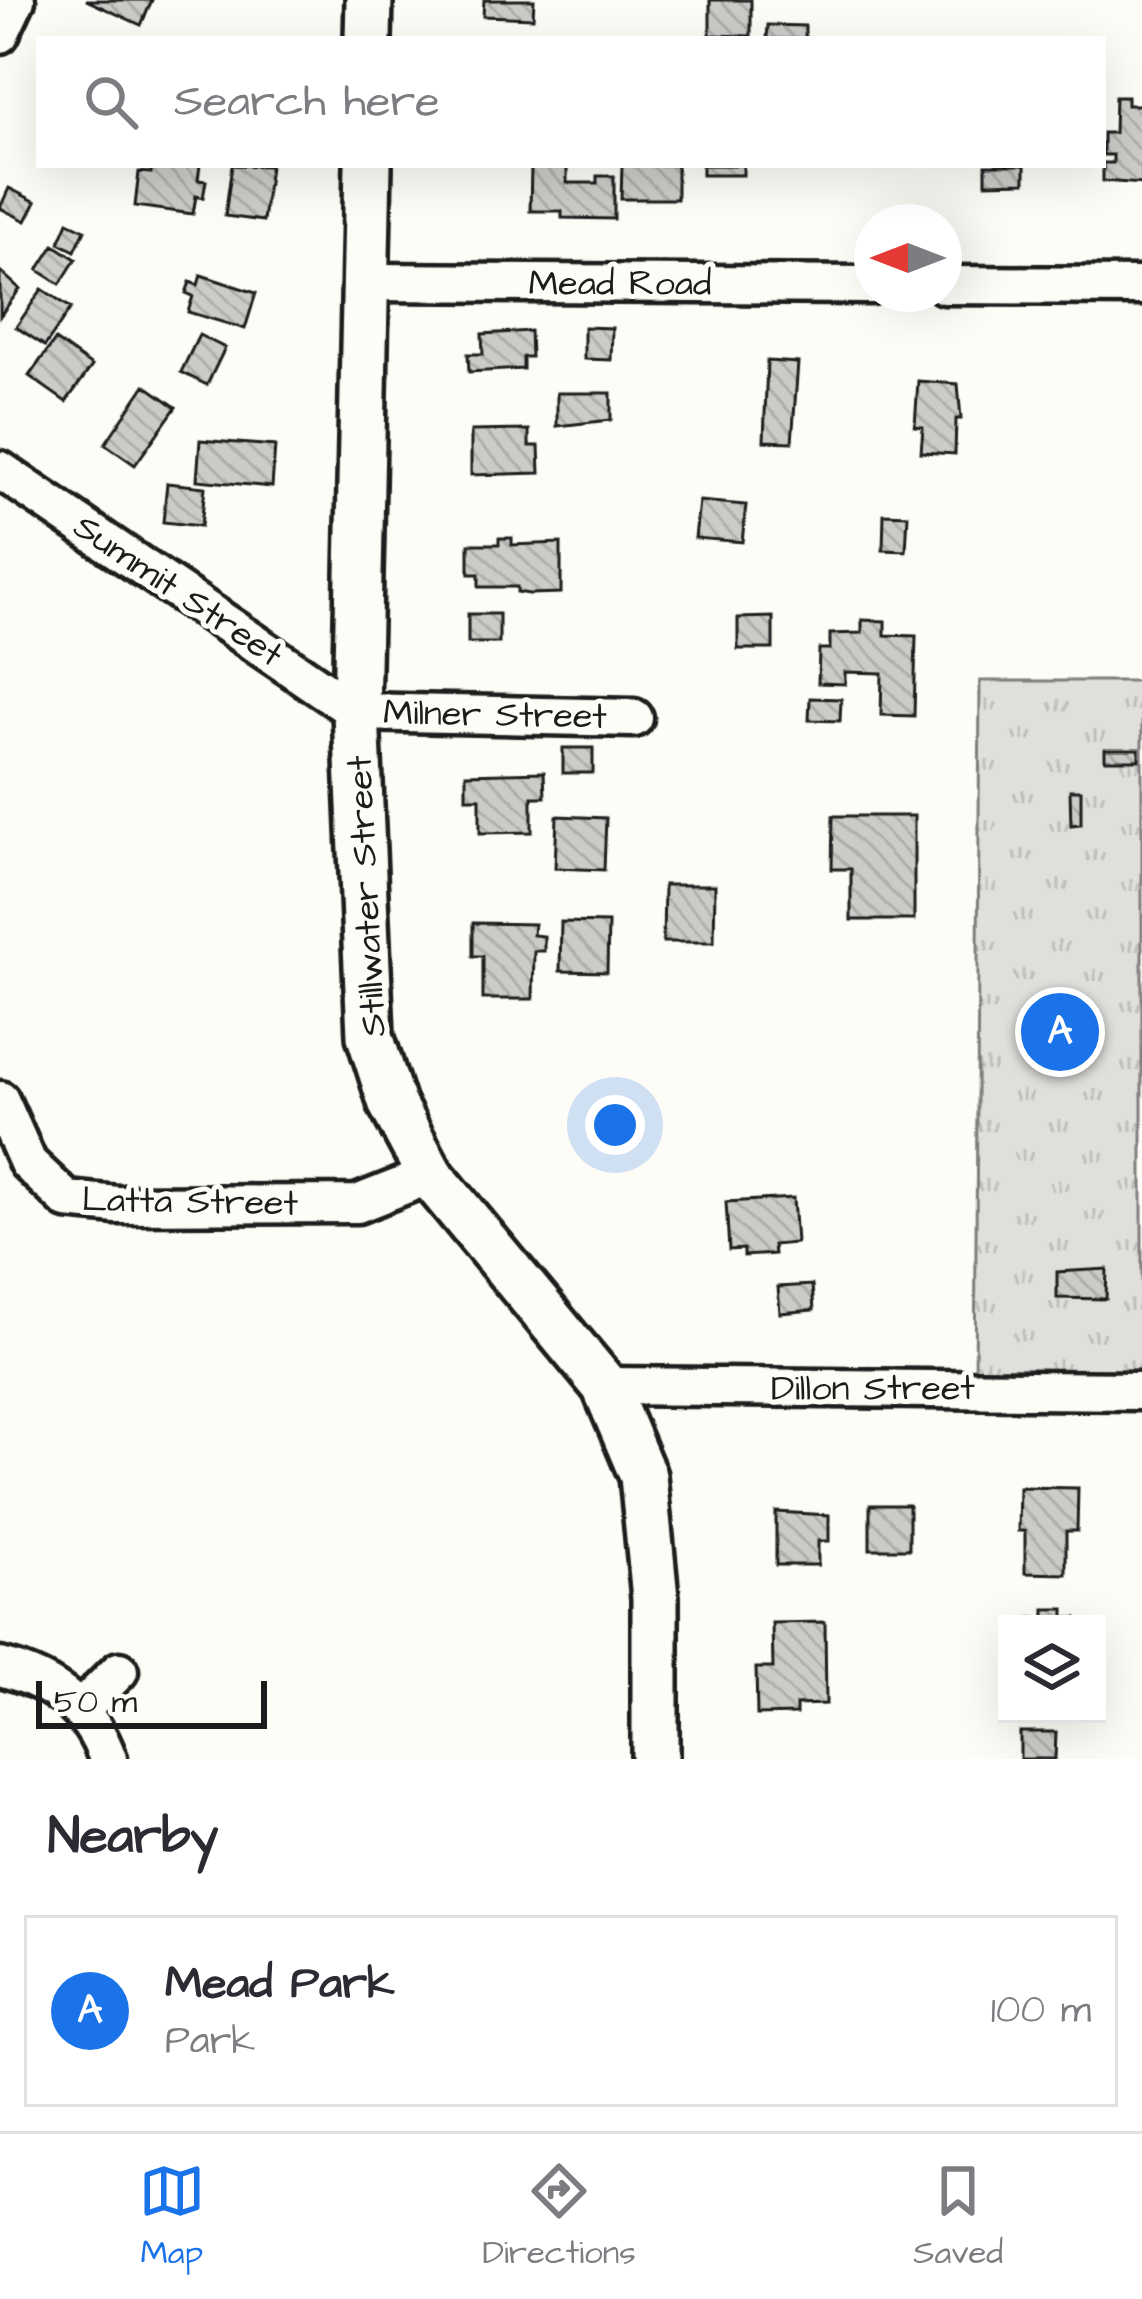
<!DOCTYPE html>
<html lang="en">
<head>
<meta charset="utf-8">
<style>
	:root { --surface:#fff; --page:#f7f7f7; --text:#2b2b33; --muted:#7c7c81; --line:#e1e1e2; --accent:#1a73e8 }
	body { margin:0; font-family:"Architects Daughter",sans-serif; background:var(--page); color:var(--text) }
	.controls { position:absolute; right:36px; bottom:36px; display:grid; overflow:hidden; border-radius:0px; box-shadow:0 12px 48px #0002 }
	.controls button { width:108px; height:108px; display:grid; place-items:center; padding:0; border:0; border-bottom:3px solid var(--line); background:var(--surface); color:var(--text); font:60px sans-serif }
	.compass { position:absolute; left:854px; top:204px; width:108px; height:108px; border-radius:50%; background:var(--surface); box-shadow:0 12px 48px #0002; rotate:270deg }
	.scale { position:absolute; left:36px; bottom:30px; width:231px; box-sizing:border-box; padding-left:12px; border:6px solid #1c1c1c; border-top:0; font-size:33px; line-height:42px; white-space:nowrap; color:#1c1c1c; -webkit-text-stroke:9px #fdfcf7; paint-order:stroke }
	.you { position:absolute; left:615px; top:1125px; width:42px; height:42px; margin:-30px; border:9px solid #fff; border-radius:50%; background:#1a73e8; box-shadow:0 0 0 18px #1a73e833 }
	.badge { display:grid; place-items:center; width:78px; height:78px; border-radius:50%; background:var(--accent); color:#fff; font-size:39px; font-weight:700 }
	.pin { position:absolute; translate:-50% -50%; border:6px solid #fff; box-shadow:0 3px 12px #0006 }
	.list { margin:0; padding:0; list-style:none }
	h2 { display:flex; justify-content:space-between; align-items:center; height:156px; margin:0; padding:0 48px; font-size:51px }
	h2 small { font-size:39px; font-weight:400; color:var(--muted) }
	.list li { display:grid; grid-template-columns:78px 1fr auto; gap:36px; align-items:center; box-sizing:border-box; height:192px; margin:0 24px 24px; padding:0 24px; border:3px solid var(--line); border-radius:0px }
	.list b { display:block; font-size:45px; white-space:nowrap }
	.list p { margin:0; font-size:39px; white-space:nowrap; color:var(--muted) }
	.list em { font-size:39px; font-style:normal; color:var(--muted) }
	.icon { flex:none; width:66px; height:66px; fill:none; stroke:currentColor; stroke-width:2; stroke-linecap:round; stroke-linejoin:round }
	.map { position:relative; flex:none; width:1142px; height:1759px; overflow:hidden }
	.search { position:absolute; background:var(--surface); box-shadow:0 12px 48px #0002; left:36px; right:36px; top:36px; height:132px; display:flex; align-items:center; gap:30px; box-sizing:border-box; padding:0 42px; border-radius:0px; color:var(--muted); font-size:45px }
	.sheet { height:372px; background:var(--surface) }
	nav { display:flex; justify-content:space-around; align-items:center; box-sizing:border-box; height:168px; border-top:3px solid var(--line); background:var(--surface); font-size:33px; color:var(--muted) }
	nav a { display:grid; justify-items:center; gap:6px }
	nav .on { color:var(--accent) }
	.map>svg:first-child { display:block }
</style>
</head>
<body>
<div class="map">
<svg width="1142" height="1759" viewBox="0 0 1142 1759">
	<defs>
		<pattern id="park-tufts" width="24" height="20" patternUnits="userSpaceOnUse" patternTransform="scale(3)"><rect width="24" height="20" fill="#e0dfdb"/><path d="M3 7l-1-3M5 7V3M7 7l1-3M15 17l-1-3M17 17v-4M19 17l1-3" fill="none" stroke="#c0bfbb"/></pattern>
		<pattern id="building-back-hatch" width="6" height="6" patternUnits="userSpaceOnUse" patternTransform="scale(3)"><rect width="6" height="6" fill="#cccbc8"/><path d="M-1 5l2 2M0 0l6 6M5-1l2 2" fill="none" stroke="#afaeab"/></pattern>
	</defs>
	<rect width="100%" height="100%" fill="#fdfcf7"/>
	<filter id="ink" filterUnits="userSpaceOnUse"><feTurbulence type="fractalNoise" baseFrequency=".00833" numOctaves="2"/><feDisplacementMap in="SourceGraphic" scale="24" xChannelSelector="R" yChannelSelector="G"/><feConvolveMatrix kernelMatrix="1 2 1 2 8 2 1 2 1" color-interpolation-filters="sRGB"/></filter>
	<g filter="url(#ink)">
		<!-- park -->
		<path fill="url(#park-tufts)" stroke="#7e7e7c" stroke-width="3" d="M980 681H1142V1383L975 1382Z"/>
		<!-- building -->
		<path fill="url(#building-back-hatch)" stroke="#1c1c1c" stroke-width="3" d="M86 0H152L141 25Z
			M484 0H534L533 18 483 16Z
			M710 0H751V36L710 35Z
			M768 25 805 26V39H767Z
			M1115 97H1127V105H1142V184L1103 181V163H1113V155H1103V133H1114Z
			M151 165H200L198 180 206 181 203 198 196 196 193 214 135 206 139 172 151 173Z
			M232 165 270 166 263 221 225 216Z
			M622 165H677V199H621Z
			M702 165H743V175H702Z
			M986 165H1025V182L986 183Z
			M531 167H567V183H597V176H614V219L562 218V211H530Z
			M9 188 36 202 26 221 0 208Z
			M68 222 85 230 75 251 59 243Z
			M54 245 76 259 60 284 38 270Z
			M0 271 20 289 0 316Z
			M201 275 256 293 245 329 188 312 193 296 186 293 190 282 198 285Z
			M42 289 71 308 45 346 16 327Z
			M584 327 612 328 611 360 584 359Z
			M530 331 531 357H523V369L469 372 468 354H483L482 334Z
			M199 335 225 348 207 385 181 372Z
			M55 340 92 366 66 402 29 376Z
			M767 361 798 363 792 442 764 441Z
			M918 381 958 384 961 419H956L955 454 921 452 923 427 915 426Z
			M145 385 176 407 135 465 105 444Z
			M557 393H611V420L557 426Z
			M529 430V446H539L540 473 471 475V431Z
			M200 440 275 446 272 487 197 480Z
			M167 483 205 487 201 526 163 522Z
			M699 501 746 505 742 542 695 538Z
			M884 514 908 515 906 551 883 550Z
			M499 538H512V545L561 543V593L529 594 517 592V587H479V574H469V544H499Z
			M468 614H499V643H468Z
			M773 617V649H738V618Z
			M862 620 885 621V635L916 636 914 716 881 715 882 673 845 672V684L818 683 819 649H830V634L862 633Z
			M810 698 841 699 840 721 809 720Z
			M563 748H593V773H563Z
			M1105 749H1139V760H1105Z
			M544 772 545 797H532V832L480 833V798H466V774Z
			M1070 790H1081V824L1071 825Z
			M557 816 606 818 604 870 555 868Z
			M833 816H914V920H851V869H832Z
			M664 885H715L714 942H663Z
			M561 922 608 923 607 972 560 971Z
			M473 923 534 924 533 935 544 936V951H534L533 999H483V956H473Z
			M793 1198 796 1243 773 1245 774 1254 744 1256V1249L729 1250 726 1202Z
			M1107 1269 1106 1299 1057 1298V1272Z
			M812 1285 814 1310 780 1313 778 1287Z
			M1019 1487 1078 1488 1077 1531H1066V1574L1025 1573V1531H1018Z
			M870 1505H909V1549H870Z
			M776 1512 829 1515V1541H818V1565H776Z
			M1045 1609H1064V1618H1077V1624H1030V1618H1045Z
			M825 1622 826 1704 796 1705V1714L757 1715 756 1668H773L772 1623Z
			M1020 1732H1056L1055 1759H1020Z"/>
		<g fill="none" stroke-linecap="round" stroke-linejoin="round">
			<!-- minor casing -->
			<g stroke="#1c1c1c" stroke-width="45">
				<path id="minor" d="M0 34 16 0
					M367 282 872 285
					M944 285 1142 286
					M0 470 356 712 634 718
					M0 1100 28 1163 67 1200 117 1205 357 1204 430 1175
					M605 1386 1142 1391
					M0 1667C52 1680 90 1707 108 1759
					M81 1709 119 1671"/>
			</g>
			<!-- tertiary casing -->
			<g stroke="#1c1c1c" stroke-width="54">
				<path id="tertiary" d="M368 39 369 0
					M368 165 356 712 370 1036 392 1104 430 1175 605 1386 643 1476 655 1598V1759"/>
			</g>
			<!-- minor -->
			<use href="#minor" stroke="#fdfcf7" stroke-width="36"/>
			<!-- tertiary -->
			<use href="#tertiary" stroke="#fdfcf7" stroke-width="45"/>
		</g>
	</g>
	<g text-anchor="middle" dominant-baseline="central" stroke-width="10" stroke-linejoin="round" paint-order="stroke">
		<!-- street labels -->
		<g font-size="36" fill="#1c1c1c" stroke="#fdfcf7">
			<text x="620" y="283">Mead Road</text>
			<text transform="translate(178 591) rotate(34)">Summit Street</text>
			<text transform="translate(495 715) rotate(1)">Milner Street</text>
			<text transform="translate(367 896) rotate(-93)">Stillwater Street</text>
			<text transform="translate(190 1202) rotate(1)">Latta Street</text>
			<text x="873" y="1388">Dillon Street</text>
		</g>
	</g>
</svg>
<div class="controls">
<button><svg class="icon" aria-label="layers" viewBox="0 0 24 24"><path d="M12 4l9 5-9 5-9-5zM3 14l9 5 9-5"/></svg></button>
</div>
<svg class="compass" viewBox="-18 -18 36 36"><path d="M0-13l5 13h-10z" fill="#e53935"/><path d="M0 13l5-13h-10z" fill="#7c7c81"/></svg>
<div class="scale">50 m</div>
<div class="you"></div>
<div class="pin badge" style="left:1060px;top:1032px">A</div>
<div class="search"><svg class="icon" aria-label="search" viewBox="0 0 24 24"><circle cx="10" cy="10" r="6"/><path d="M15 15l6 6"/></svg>Search here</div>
</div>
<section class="sheet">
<h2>Nearby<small></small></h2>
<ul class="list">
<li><span class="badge">A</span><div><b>Mead Park</b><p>Park</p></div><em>100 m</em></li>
</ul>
</section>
<nav>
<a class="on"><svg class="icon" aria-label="map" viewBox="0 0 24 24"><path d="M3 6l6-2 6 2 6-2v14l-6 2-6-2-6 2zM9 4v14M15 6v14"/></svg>Map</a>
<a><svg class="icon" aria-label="directions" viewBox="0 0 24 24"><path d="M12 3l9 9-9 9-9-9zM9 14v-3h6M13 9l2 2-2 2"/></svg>Directions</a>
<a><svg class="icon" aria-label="saved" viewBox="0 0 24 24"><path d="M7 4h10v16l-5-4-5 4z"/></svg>Saved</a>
</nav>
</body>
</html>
